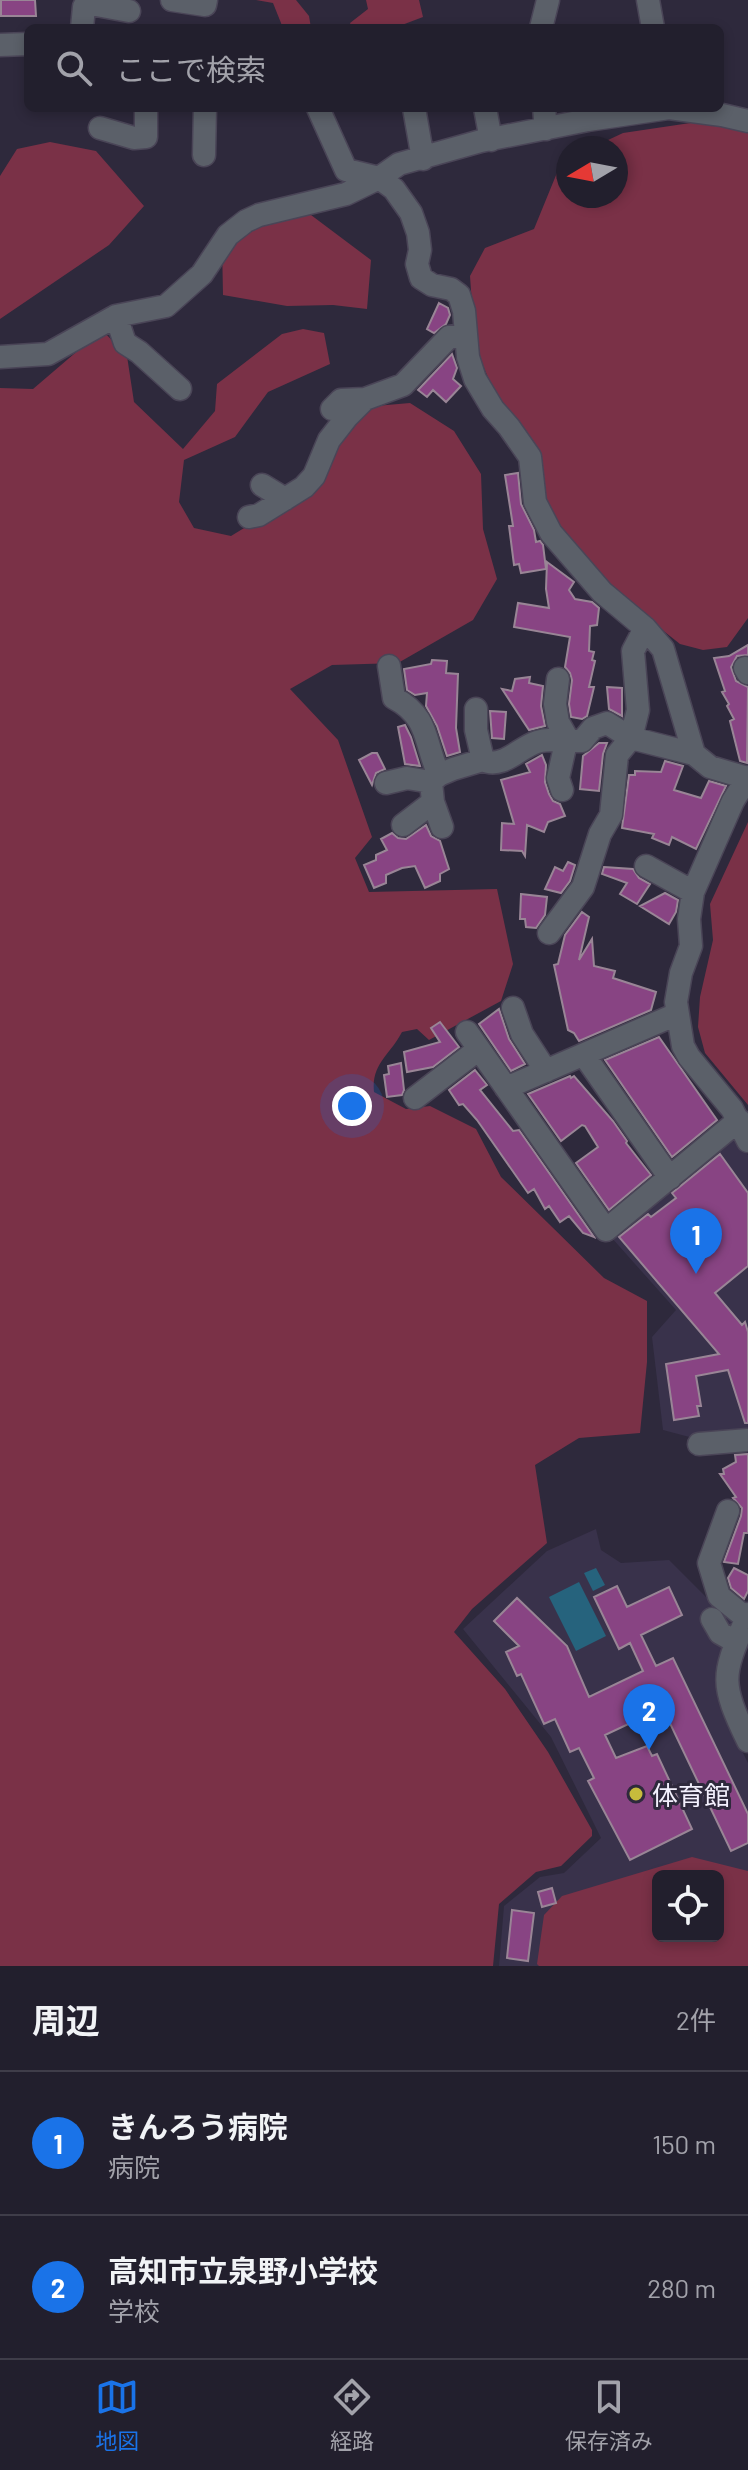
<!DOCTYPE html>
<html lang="ja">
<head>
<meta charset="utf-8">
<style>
	:root { --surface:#221f2d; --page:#2e2c39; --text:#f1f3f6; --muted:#a2a2aa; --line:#3f3d49; --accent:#1a73e8 }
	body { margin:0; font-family:Barlow,"Noto Sans JP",sans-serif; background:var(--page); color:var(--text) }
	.controls { position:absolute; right:24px; bottom:24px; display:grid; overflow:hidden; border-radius:12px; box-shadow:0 4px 12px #0003 }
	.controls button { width:72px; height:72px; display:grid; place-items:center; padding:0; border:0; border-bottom:2px solid var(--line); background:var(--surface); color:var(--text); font:40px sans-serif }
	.compass { position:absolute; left:556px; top:136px; width:72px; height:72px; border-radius:50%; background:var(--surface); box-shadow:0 4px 12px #0003; rotate:260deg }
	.you { position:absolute; left:352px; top:1106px; width:28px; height:28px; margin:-20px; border:6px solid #fff; border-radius:50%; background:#1a73e8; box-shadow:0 0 0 12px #1a73e833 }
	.badge { display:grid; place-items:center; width:52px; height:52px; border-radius:50%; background:var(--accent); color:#fff; font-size:26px; font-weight:700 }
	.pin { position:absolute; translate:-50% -66px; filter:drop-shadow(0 2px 4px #0008) }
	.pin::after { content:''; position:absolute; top:42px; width:28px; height:24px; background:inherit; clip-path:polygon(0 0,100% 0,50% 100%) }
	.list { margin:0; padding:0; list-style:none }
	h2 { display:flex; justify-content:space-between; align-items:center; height:104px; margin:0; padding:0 32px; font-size:34px }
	h2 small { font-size:26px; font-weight:400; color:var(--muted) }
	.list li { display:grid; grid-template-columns:52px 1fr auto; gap:24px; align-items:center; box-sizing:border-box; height:144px; padding:0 32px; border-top:2px solid var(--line) }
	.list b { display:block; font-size:30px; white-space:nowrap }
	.list p { margin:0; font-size:26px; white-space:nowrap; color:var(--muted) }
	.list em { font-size:26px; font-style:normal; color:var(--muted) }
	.icon { flex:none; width:44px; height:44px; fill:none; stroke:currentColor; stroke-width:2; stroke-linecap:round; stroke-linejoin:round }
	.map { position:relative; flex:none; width:748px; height:1966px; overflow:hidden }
	.search { position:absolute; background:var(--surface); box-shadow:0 4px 12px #0003; left:24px; right:24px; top:24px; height:88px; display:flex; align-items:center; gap:20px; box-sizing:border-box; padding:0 28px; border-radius:12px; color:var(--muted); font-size:30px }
	.sheet { height:392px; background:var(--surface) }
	nav { display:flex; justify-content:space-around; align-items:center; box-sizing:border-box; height:112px; border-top:2px solid var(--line); background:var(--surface); font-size:22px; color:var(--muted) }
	nav a { display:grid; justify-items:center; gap:4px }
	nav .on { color:var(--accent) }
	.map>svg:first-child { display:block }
</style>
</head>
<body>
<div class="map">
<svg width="748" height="1966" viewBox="0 0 748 1966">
	<rect width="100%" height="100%" fill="#2e293c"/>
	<!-- built -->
	<path fill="#39324b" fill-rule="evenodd" d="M725 1139H735L748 1155V1433L697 1439 663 1430 652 1337 676 1310 611 1237Z
		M596 1529 601 1550 621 1563 669 1560 708 1599 735 1622 717 1665V1682L723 1713 748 1763V1966H499L504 1906 540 1877 564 1873 601 1838 551 1737 463 1629 547 1551ZM658 1876H718V1936H658Z"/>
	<!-- green -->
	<path fill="#7a3147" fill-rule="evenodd" d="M256 0H296L309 16 311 28H283L273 3Z
		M366 0H419L423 17 394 28H352L350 23 368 9Z
		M717 119 748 129V618L727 647 703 650 680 644 608 587 555 522 505 409 490 382 475 347 470 276 485 248 534 229 561 163 568 159V196H616V148H591L623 133Z
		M50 142 96 151 144 206 109 245 0 319V176L17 149Z
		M255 209 311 215 371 260 367 309 333 305 287 306 223 295 222 243Z
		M303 329 324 333 330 364 268 392 235 437 184 460 179 502 194 528 231 536 287 502 364 407 410 403 454 431 481 474 483 529 497 579 473 620 398 663 332 665 290 689 338 740 372 837 355 858 369 892 497 889 513 964 501 1001 429 1040 417 1029 402 1032C390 1055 371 1064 374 1092L406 1109 430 1106 476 1129 501 1177 604 1278 647 1301V1362L640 1433 579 1438 535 1465 547 1543 472 1609 454 1632 505 1689 548 1752 592 1830V1836L561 1866 536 1872 499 1904 493 1966H0V388L33 389 102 330 127 356 134 402 183 449 215 411 217 384 282 334Z
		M748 822V1105L705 1053 698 1027 700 997 713 940 710 904Z
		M692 1857 748 1871V1966H539L537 1964 544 1915 562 1896ZM658 1876H718V1936H658Z"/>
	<!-- water -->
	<path fill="#26637d" d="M596 1568 605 1585 593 1591 584 1573Z
		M579 1582 606 1636 576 1651 549 1597Z"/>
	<!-- building -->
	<path fill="#884483" stroke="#998596" stroke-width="2" d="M1 0H35L36 16H1Z
		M439 303 448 308 450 315 446 324 434 333 427 329Z
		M452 354 457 368 453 379 461 386 446 402 433 390 427 397 418 390Z
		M518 473 521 504 534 530 536 542 540 541 543 545 546 569 521 573 519 564 514 565 509 526H513L505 475Z
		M547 562 574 582 569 590 575 599 592 602 599 608 597 625 590 626 589 651 594 652 592 660 595 661 589 687H594L587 716 582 719 571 717 569 704 572 680 570 673 565 667 570 637 514 627 518 603 549 608 546 589Z
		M748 645V655L737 656 731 667 736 681 748 687 747 763 740 761 730 721 734 719 727 706 729 704 722 692 725 691 714 658 729 656Z
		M432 660 447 661 446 673 458 674 456 728 460 752 447 756 437 726 426 706 427 693 415 695 407 690 404 669 431 664Z
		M530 677 529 683 543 686 541 706 545 726 529 730 502 689 512 691 515 679Z
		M607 687 622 688V716L609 709Z
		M490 711 506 712 504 739 492 738Z
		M405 725 411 737 420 766 405 764 398 727Z
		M599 743H607L603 754 599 791 580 789 583 756Z
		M372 753H377L385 769 376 773 372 785 359 760Z
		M542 755 546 765 545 782 549 794 553 801 560 804 565 816 548 822 544 832 527 825 525 856 522 851 501 850 502 823 514 824 501 780 530 772 526 764Z
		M665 761 683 766 674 790 701 798 709 781 726 786 696 849 672 837 669 845 652 838 654 834 622 828 629 775H635V771L661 772Z
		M426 825 431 836 440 841 449 869 440 874V881L425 888 415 866 402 868 386 875V883L374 888 364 865 376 860V855L387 850 381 839 392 833 398 838 406 839Z
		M568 862 575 865 570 881 561 893 545 889 555 867 563 871Z
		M604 867 633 869 639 878 650 884 637 904 620 894 627 883 602 874Z
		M665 893 678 900 676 912 669 924 640 906Z
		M521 894 547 897 545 915 536 928 526 927 525 919H520Z
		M582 912 589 917 579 960 592 939 594 966 615 971 613 978 656 992 651 1010 579 1041 574 1033 568 1030 554 965 558 964 565 935Z
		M499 1009 509 1039 525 1064 511 1071 479 1024Z
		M440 1022 459 1047 433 1067 407 1072 404 1052 440 1042 431 1028Z
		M659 1037 717 1120 672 1157 605 1060Z
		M401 1063 404 1090 402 1095 387 1097 384 1075 389 1074 388 1066Z
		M475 1070 487 1085 480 1090 513 1131 519 1130 594 1237 583 1233 569 1216 560 1222 549 1206 545 1209 534 1189 528 1193 477 1120 463 1104 459 1105 449 1090Z
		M570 1076 571 1078 574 1076 613 1121 627 1141 626 1143 651 1175 609 1210 576 1163 598 1147 585 1126 582 1125 561 1141 528 1094Z
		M720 1154 748 1193V1266L715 1293 742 1325 745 1322 748 1332V1423H745L728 1370 696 1376 701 1406H697L699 1416 674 1420 666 1364 719 1354 619 1237 648 1214 651 1217 676 1198 672 1193Z
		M748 1454V1533H744L738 1564 724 1562 741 1516 742 1508 733 1498 736 1497 720 1474H724L723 1469 736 1462 735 1455Z
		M734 1568 748 1575V1591L744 1599 731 1588 728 1578Z
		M617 1586 627 1607 669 1587 682 1615 641 1635 656 1666 673 1658 748 1814V1843L731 1851 667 1717 645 1727 641 1718 605 1735 616 1758 647 1746 652 1756 657 1754 692 1829 630 1860 588 1781 594 1778 579 1748 570 1752 555 1719 544 1724 521 1674 517 1676 506 1652 519 1646 494 1621 517 1598 567 1646 589 1697 643 1671 630 1643 619 1649 594 1597Z
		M552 1888 556 1903 542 1907 538 1892Z
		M512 1910 534 1913 528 1961 507 1958Z"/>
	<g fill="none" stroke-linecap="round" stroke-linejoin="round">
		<!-- minor casing -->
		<g stroke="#4a4557" stroke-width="25">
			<path id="minor" d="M172 0 205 5 206 0
				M648 0 653 28
				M82 28 84 7 91 4 129 11
				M541 28 548 0
				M0 45 28 44
				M318 108 346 170 379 178 394 189 411 213 418 233 420 250 417 264 421 278 432 285 451 289 459 295 464 311 468 357 475 379 493 409 509 427 530 457 535 502 551 533 602 592 645 628 663 649 694 754
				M414 108 423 159
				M485 108 491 140
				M544 108 546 129
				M100 128 134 138 146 137V108
				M204 155 205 108
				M116 316 125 343 139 352 180 389
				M0 357 48 354 116 316 166 306 202 274 228 235 246 221 259 215 346 194 379 178 399 164 481 141 588 120 669 108 722 115 748 121
				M332 409 341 400 365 399
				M262 485 285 499
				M249 517 259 515 304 487 314 476 329 440 347 417 365 399 403 385 449 337 465 335
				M389 666 394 698C430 717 424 743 439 775
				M745 668 748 673
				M558 679 555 704 558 722 567 738 558 778 562 790
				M476 709V730L483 760
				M748 777 733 801 693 892 689 919 691 946 681 973 676 1002 683 1046 689 1057 732 1109 748 1141
				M386 783 407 778 431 782
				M433 802 442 827
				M403 825 433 802 431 782 439 775 453 769 483 760C502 770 520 747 537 742 552 737 568 742 582 741L593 728 607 723 631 738 694 754 710 767 747 778
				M646 866 693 892
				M549 933 583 887 600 834 611 815 617 755 631 738 638 710 633 651 645 628
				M513 1008 522 1034 546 1071
				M467 1032 606 1230 739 1120
				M584 1055 670 1178
				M506 1088 677 1014
				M415 1098 479 1049
				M699 1444 748 1440
				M728 1511 709 1563 719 1596 746 1618
				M748 1614C723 1675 718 1679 748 1741
				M712 1619 720 1633 736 1642"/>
		</g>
		<!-- minor -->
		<use href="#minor" stroke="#5b6069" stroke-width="22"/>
	</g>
	<!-- markers -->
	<circle fill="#c7bb3c" stroke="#2e293c" stroke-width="3" cx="636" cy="1794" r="8"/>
	<g text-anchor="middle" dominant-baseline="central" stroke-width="6" stroke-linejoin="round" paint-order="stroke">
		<!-- poi labels -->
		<g font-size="26" fill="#f3f0fd" stroke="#2e293c" text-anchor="start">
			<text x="652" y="1794">体育館</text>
		</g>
	</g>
</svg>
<div class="controls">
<button><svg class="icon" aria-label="locate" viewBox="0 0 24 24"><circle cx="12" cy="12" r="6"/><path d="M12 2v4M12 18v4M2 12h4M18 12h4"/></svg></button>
</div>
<svg class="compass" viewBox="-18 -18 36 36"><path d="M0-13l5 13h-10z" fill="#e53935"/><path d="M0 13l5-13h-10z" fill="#a2a2aa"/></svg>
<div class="you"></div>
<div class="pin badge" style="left:696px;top:1274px">1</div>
<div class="pin badge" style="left:649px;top:1750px">2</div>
<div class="search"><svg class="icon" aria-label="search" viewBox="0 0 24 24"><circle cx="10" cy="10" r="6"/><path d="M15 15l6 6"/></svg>ここで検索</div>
</div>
<section class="sheet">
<h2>周辺<small>2件</small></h2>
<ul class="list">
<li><span class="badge">1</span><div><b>きんろう病院</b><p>病院</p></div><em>150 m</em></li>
<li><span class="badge">2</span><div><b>高知市立泉野小学校</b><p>学校</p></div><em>280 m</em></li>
</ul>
</section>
<nav>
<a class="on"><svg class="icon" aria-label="map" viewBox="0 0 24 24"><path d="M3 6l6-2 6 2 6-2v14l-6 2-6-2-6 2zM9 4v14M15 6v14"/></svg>地図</a>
<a><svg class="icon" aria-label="directions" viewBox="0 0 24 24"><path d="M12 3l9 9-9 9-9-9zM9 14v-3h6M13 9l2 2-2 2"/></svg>経路</a>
<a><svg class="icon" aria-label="saved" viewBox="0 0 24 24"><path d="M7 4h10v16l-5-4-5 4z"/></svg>保存済み</a>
</nav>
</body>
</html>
